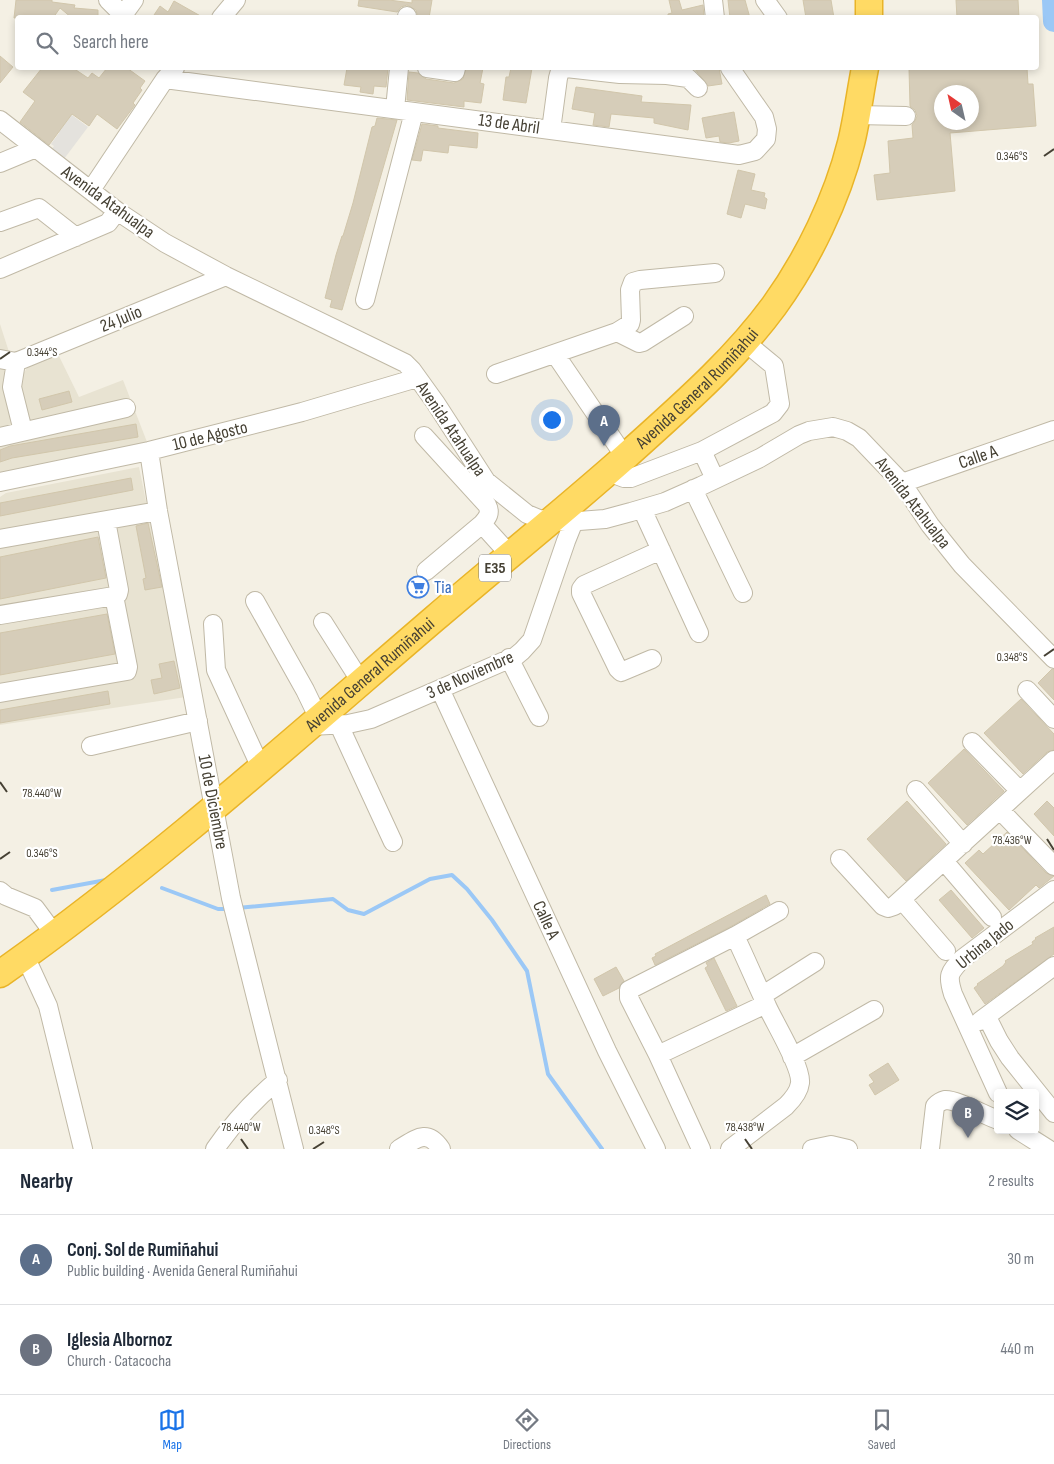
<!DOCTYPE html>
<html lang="en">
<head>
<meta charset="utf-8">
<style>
	:root { --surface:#fff; --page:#f6f6f7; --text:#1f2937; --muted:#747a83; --line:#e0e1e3; --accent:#1a73e8 }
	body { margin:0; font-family:"Sofia Sans Condensed",sans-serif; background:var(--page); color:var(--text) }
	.controls { position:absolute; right:15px; bottom:15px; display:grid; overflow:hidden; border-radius:5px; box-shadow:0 2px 8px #0003 }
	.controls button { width:45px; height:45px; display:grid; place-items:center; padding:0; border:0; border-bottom:1px solid var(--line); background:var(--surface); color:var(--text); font:25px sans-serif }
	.compass { position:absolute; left:934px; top:85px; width:45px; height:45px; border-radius:50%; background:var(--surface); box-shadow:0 2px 8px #0003; rotate:326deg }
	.you { position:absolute; left:551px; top:419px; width:18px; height:18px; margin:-12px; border:4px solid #fff; border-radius:50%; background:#1a73e8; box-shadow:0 0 0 8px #1a73e833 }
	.badge { display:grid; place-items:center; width:32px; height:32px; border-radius:50%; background:var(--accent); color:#fff; font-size:16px; font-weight:700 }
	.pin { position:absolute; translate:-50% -41px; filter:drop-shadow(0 1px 2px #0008) }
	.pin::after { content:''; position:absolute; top:26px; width:18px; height:15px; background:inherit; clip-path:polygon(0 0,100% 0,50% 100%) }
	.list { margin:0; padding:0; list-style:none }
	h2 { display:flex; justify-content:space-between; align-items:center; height:65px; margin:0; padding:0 20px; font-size:21px }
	h2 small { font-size:16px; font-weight:400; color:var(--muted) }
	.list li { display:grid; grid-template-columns:32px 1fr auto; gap:15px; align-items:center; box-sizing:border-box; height:90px; padding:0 20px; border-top:1px solid var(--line) }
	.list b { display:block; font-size:19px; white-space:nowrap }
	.list p { margin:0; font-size:16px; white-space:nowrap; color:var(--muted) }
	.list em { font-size:16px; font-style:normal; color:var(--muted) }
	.icon { flex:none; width:28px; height:28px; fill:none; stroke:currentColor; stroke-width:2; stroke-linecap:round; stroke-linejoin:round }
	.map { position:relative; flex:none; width:1054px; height:1149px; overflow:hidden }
	.search { position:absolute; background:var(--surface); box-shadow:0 2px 8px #0003; left:15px; right:15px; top:15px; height:55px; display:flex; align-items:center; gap:12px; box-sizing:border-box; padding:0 18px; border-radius:5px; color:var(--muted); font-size:19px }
	.sheet { height:245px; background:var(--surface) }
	nav { display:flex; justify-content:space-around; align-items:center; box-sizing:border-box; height:70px; border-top:1px solid var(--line); background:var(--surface); font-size:14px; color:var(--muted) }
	nav a { display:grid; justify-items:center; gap:2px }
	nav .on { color:var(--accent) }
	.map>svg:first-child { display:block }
</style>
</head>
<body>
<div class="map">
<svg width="1054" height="1149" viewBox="0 0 1054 1149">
	<rect width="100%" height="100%" fill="#f4f0e4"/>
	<!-- residential -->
	<path fill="#e8e3d2" d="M0 324 9 352 3 368 7 374 22 376 30 363 57 352 79 397 123 380 147 442 7 472 0 475Z
		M139 467 186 697 0 725V497L6 493Z"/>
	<!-- parking -->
	<path fill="#e4e2dd" d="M65 110 88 127 64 159 51 150 54 146 51 144 59 133 58 132Z"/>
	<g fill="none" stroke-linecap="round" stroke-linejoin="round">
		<!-- stream -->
		<path stroke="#9bc8f6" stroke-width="4" d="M162 888 218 909H228
			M52 890 106 880
			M237 908 333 899 348 910 364 914 430 879 452 875 467 889 492 920 527 971 548 1074 602 1149"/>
		<!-- river -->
		<path stroke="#9bc8f6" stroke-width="22" d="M1053 0 1054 21"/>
	</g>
	<!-- building -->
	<path fill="#d6cdb9" stroke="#d1c6ab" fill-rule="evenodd" d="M16 0H52V2L75 5 74 8 98 10V18H72L60 8 53 18H14Z
		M359 0H389L412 3V0H432L429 18H418L416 10 407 5 401 7 397 12 358 6Z
		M669 0H679L682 10 703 5 704 18H668V14L672 13Z
		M728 0H745L750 18H730Z
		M803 0H831L834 18H806Z
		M956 0H1018L1019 18H957Z
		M174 1 204 18H152L160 6 168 12Z
		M0 56 13 67 0 83Z
		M42 68H73L88 78 92 73 99 78 107 68H127L145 81 140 88 142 90 133 103 135 105 117 129 97 114 89 126 72 114 49 145 20 122 35 101 23 92Z
		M347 68H388L386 87 374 86 373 94 360 92 361 87 344 85Z
		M466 68H483L480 83 484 84 481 103 464 101V107L407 100 409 72 418 73 426 79 454 83 463 79Z
		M511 68H532L526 103 503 100 506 77H509Z
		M694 68H719L722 84 708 86Z
		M909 68H1027L1028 84H1033L1036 126 950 133 955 191 877 200 874 175 890 173 888 141 913 138 912 125 915 121 917 116 915 110 910 106ZM942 92H972V122H942Z
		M576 87 642 96 641 102 691 105 688 130 654 123V118L611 114 609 127 593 125 595 113 572 109Z
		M734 112 739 141 729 143 720 142 719 136 706 138 702 118Z
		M377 118 397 120 342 310 330 307 332 300 325 298 336 255 342 236H343L353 203 372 127 375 126Z
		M422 124 438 126V128L478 133 477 148 449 145 448 153 423 150 421 161 412 160Z
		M738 170 755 174 751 190 765 193 764 197 767 199 765 209 745 204 741 218 727 214Z
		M69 391 72 402 42 410 39 399Z
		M136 424 138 437 12 458 0 462V450L10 446Z
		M131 478 133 490 0 516V503Z
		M148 523 162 587 145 590 143 579 146 578 136 526Z
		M98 537 106 578 0 599V557Z
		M107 614 115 654 0 675V633Z
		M174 661 180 688 154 694 151 680 162 678 159 664Z
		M1052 669H1054V700L1038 683Z
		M108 691 110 704 0 723V710Z
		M1021 699 1054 734V750L1047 752 1023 774 984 733Z
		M964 749 1004 791 967 825 928 783Z
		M907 801 946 844 906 881 867 839Z
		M1047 801 1054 808V836L1034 814Z
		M1007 832 1046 873 1054 876 1039 888 1036 885 1009 910 965 863 979 850 983 854Z
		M951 890 984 928 972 938 939 900Z
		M766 895 770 904 730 927 655 965 652 958 656 956 655 954Z
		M1054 927V954L985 1004 974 988 978 985 977 984 1003 966 1006 962 1005 961 1033 944 1032 942 1036 939 1035 938Z
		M714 958 737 1006 726 1011 705 968 708 966 706 963Z
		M616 967 624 981 619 988 603 996 594 979Z
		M888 1063 899 1080 875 1095 869 1085 874 1082 869 1075Z"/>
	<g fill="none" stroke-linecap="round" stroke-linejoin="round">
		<!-- minor casing -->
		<g stroke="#c0b9a6" stroke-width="20">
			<path id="minor" d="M108 0 123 15
				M713 0 715 18
				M765 0 778 18
				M121 18 134 0
				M221 18 236 0
				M407 18V16
				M427 68 455 72 456 68
				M165 79 739 155 755 151 766 139 767 129 764 117 730 68
				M395 109 399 68
				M856 115 906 116
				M0 120 117 211 165 243 226 276 405 363 412 370 435 402 486 481 527 514 539 519 566 522 605 519 631 512 665 502 701 486 760 458 799 435 809 431 833 427 847 431 859 438 902 483 930 525 962 565 1054 659
				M551 130 558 78 560 71 566 68 620 74 667 75 688 78 698 88
				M0 163 36 148
				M91 190 165 79 175 68
				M0 222 39 208 76 237
				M0 269 108 223 117 211
				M365 300 414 112
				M617 332 639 343 643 342 684 316
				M555 354 625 457
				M0 359 16 362
				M16 362 226 276
				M16 362 12 387 23 431
				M496 374 617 332 630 324 631 320 630 290 633 282 640 280 715 273
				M424 436 487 505C491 513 488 517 482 524L426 571
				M0 437 126 408
				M149 451 158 511 231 898 294 1149
				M702 451 715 479
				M608 472 624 478H631L702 451 773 413 780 404 774 366 745 342
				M0 482 149 451 302 412 417 378
				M902 483 1054 430
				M693 489 743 593
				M642 509 699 633
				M482 524 510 555
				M0 539 158 511
				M255 601 305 690 319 719
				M0 615 114 596 118 594 119 590 106 521
				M323 622 361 682
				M213 624 216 670 261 768
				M509 658 539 717
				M652 659 621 672 618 669 581 593V589L584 585 661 550
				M440 689 607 1051 656 1149
				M1027 690 1054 719
				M0 693 127 671 128 667 114 596
				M339 725 393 842
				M311 726 348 724 371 719 516 656 522 651 532 640 566 541 574 521
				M972 742 1020 791
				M91 746 198 721
				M916 790 963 844
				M1000 810 1054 866
				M840 859 883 906 888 908 894 906 1054 760
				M944 861 992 917
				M0 891 6 896 35 908 55 935
				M902 900 946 951
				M25 956 48 1006 83 1149
				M763 995 815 962
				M987 1017 999 1041 1010 1058 1054 1113
				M980 1021 1054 966
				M658 1055 766 1004
				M792 1057 874 1010
				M998 1093 953 994C947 975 949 973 962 959L1054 890
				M1018 1130 1048 1149
				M215 1149C233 1123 254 1100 278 1080
				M399 1149C416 1139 427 1128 441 1149
				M701 1149 658 1055 629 998V990L735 936 779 911
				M730 1149 786 1106C792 1100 799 1092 800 1083 802 1067 774 1022 767 1006 756 983 746 959 735 936
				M812 1149 831 1145 848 1149
				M930 1149 935 1106C938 1103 941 1101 945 1100 956 1099 986 1116 998 1120"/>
		</g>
		<!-- highway casing -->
		<g stroke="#e9b428" stroke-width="29">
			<g id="highway">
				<path d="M869 18V0"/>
				<path id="s1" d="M0 974C153 866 292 741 434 619 497 565 563 512 625 457 678 409 732 363 774 306 808 259 837 199 851 143 857 119 860 93 865 68"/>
			</g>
		</g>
		<!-- minor -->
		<use href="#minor" stroke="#fff" stroke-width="18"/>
		<!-- highway -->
		<use href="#highway" stroke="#ffda64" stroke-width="26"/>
	</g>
	<!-- ticks -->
	<path fill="none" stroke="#464134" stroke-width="2" d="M1044 156 1054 149M0 359 10 352M1044 656 1054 649M0 782 7 792M1047 839 1054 850M0 859 10 852M241 1139 248 1149M745 1139 752 1149M313 1149 324 1142"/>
	<!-- icons -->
	<defs>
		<g id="supermarket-ring" transform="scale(1.125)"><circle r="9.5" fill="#fff" stroke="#3f7fe0" stroke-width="1.5"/><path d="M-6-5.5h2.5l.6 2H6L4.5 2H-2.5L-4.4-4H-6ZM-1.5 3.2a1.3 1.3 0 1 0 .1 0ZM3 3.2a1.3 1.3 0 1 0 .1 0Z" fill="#3f7fe0"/></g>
	</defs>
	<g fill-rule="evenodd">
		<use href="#supermarket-ring" x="418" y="587"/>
	</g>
	<g text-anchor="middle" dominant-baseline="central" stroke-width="4.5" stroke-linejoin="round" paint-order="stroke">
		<!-- shield labels -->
		<rect fill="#fff" stroke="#7e7a71" stroke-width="1" x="479" y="554.5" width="32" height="27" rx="4"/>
		<g font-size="16" font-weight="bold" fill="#464134">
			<text x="495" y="568">E35</text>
		</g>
		<!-- street labels -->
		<g font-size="18" fill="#464134" stroke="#fff">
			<text transform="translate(509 124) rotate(8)">13 de Abril</text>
			<text transform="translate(108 202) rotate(36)">Avenida Atahualpa</text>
			<text transform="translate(121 319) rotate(-22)">24 Julio</text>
			<text stroke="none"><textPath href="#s1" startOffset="911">Avenida General Rumiñahui</textPath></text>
			<text transform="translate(451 429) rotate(56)">Avenida Atahualpa</text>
			<text transform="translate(210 436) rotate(-14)">10 de Agosto</text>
			<text transform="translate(978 457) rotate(-19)">Calle A</text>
			<text transform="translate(913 503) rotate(52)">Avenida Atahualpa</text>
			<text stroke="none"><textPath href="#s1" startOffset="476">Avenida General Rumiñahui</textPath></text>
			<text transform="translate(470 675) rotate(-24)">3 de Noviembre</text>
			<text transform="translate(213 802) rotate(79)">10 de Diciembre</text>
			<text transform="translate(546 920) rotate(65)">Calle A</text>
			<text transform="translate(985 944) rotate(-39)">Urbina Jado</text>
		</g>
		<!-- shop labels -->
		<g font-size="18" fill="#366cbe" stroke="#fff" text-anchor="start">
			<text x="434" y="587">Tia</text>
		</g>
	</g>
	<g font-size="12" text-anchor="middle" fill="#464134" stroke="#fff" stroke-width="4.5" stroke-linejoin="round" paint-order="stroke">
		<text x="1012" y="160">0.346°S</text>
		<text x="42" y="356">0.344°S</text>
		<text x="1012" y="661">0.348°S</text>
		<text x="42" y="797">78.440°W</text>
		<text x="1012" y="844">78.436°W</text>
		<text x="42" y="857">0.346°S</text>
		<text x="241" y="1131">78.440°W</text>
		<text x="745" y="1131">78.438°W</text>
		<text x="324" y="1134">0.348°S</text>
	</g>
</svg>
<div class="controls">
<button><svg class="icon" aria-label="layers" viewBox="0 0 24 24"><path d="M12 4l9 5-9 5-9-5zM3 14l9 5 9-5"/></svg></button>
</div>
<svg class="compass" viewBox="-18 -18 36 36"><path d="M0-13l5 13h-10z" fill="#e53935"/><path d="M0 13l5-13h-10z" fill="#747a83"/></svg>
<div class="you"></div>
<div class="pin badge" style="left:604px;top:446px;background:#5c6f8a">A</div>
<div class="pin badge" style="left:968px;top:1138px;background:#6b7280">B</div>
<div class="search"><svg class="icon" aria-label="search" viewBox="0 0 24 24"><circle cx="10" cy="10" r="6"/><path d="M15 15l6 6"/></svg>Search here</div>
</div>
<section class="sheet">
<h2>Nearby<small>2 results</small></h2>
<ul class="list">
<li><span class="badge" style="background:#5c6f8a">A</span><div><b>Conj. Sol de Rumiñahui</b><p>Public building · Avenida General Rumiñahui</p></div><em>30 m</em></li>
<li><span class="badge" style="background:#6b7280">B</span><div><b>Iglesia Albornoz</b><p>Church · Catacocha</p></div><em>440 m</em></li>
</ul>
</section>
<nav>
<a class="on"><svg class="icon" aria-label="map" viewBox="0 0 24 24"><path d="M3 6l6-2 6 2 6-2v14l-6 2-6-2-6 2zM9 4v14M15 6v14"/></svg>Map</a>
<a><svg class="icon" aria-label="directions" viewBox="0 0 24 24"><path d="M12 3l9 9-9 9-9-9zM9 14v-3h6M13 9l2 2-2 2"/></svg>Directions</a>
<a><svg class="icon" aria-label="saved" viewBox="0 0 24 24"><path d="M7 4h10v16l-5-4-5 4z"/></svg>Saved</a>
</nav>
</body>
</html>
